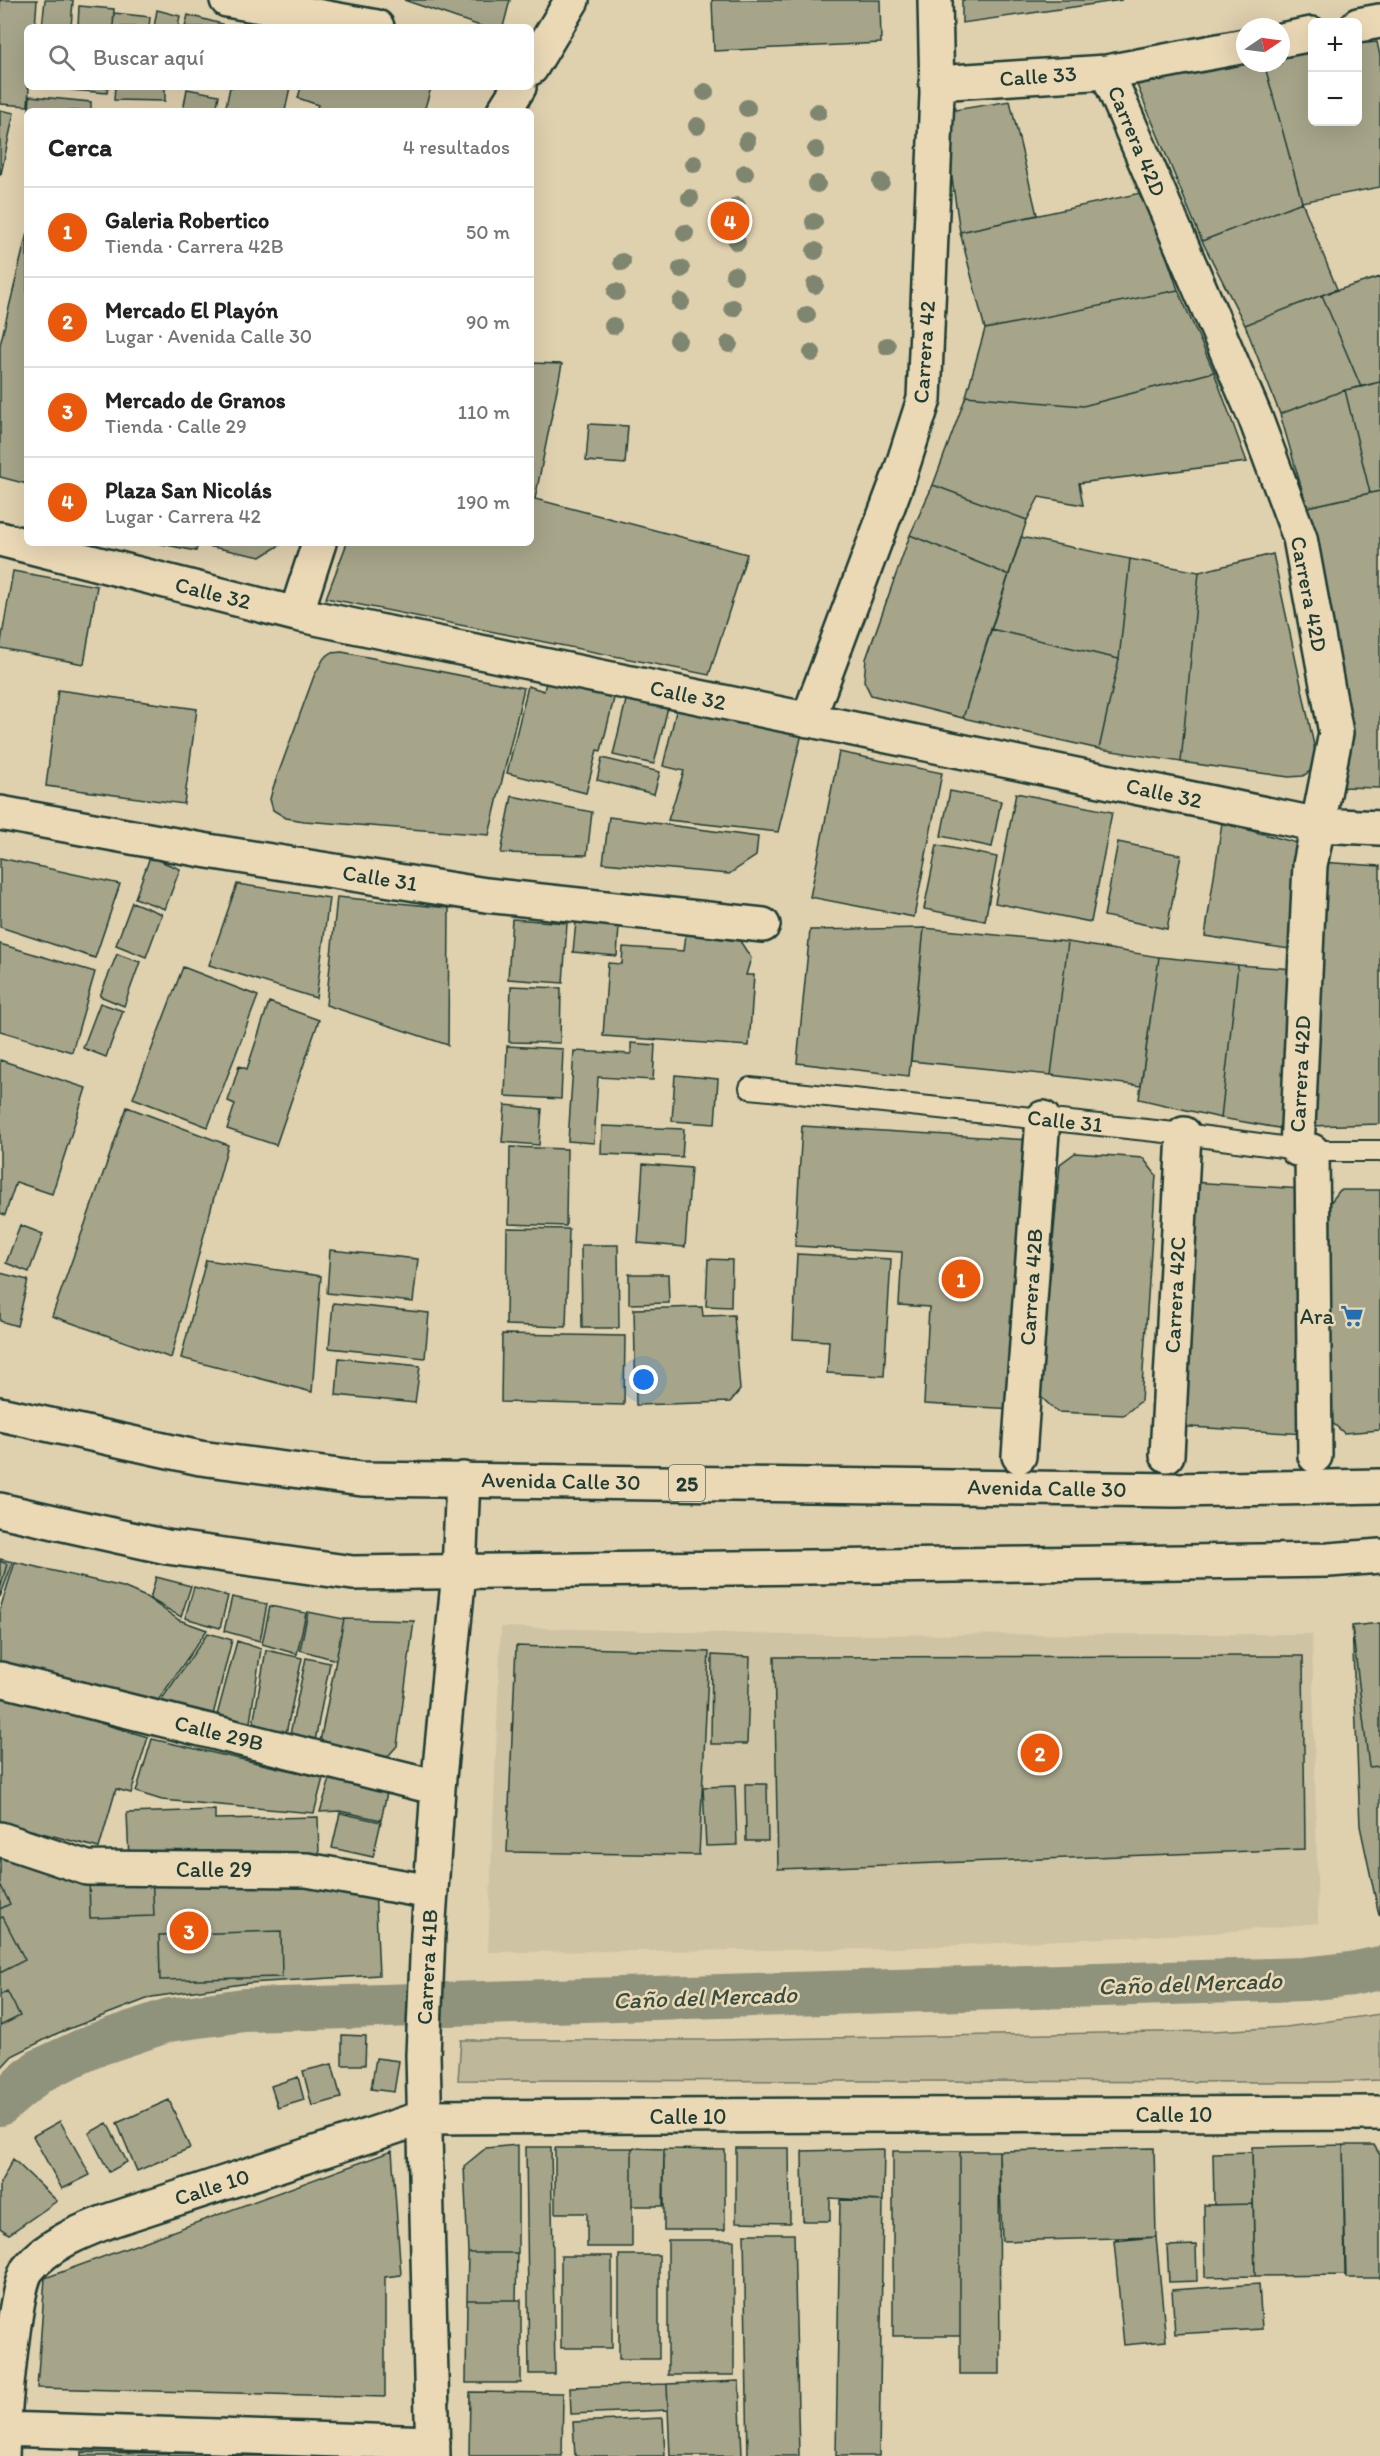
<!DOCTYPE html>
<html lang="es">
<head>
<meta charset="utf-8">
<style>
	:root { --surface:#fff; --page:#f2f2f2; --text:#222; --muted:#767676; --line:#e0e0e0; --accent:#ea580c }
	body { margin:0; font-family:Itim,sans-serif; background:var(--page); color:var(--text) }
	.controls { position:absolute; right:18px; top:18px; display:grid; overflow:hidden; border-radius:9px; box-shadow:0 6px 24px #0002 }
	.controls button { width:54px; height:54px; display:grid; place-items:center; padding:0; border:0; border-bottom:2px solid var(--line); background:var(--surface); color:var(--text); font:30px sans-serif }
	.compass { position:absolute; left:1236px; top:18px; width:54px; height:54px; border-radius:50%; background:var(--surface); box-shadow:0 6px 24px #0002; rotate:77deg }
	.you { position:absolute; left:644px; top:1380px; width:21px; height:21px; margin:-15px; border:4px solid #fff; border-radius:50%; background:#1a73e8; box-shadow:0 0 0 9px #1a73e833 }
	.badge { display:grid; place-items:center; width:39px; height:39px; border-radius:50%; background:var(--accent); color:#fff; font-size:20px; font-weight:700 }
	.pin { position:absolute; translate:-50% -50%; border:3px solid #fff; box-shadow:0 2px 6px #0006 }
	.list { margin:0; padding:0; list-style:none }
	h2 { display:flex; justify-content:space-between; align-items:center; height:78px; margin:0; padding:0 24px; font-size:26px }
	h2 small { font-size:20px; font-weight:400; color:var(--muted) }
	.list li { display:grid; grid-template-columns:39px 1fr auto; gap:18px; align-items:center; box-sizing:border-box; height:90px; padding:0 24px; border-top:2px solid var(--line) }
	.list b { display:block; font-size:22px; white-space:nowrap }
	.list p { margin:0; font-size:20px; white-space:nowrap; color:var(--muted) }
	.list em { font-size:20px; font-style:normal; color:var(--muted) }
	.icon { flex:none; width:33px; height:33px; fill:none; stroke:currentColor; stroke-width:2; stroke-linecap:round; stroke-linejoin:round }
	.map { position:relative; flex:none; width:1380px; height:2456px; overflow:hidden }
	.search { position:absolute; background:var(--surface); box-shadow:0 6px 24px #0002; left:24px; top:24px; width:510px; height:66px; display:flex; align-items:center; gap:15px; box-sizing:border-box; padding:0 21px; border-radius:9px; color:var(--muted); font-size:22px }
	.panel { position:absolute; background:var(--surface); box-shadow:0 6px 24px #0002; left:24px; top:108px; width:510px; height:438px; border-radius:9px }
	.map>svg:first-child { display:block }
</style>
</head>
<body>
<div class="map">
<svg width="1380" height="2456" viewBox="0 0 1380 2456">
	<rect width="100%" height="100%" fill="#dfd0ae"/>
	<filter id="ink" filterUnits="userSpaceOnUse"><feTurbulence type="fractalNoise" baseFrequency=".0167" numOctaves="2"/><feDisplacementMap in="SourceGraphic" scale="12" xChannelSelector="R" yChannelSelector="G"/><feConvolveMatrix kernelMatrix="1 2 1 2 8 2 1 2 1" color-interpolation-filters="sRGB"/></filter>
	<g filter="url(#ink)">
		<!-- built -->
		<path fill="#cec3a3" d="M501 1627 788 1635 1312 1634 1318 1923 1211 1933 875 1949 488 1952Z"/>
		<!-- green -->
		<path fill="#bfb79a" stroke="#6f7a67" stroke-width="1.5" d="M1380 2014V2080L1329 2082 458 2080 461 2040H717L1213 2031 1286 2027Z"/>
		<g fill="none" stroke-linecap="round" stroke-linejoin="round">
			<!-- canal -->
			<path stroke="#90937c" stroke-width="44" d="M0 2104 39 2071 95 2045 169 2020 244 2010 1304 1979 1351 1974 1380 1968"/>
		</g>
		<!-- building -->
		<path fill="#a6a58a" stroke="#1f3d34" stroke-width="1.5" d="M0 0H37L35 27H27V87H29L28 106 0 104Z
			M45 0H73L71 27H42Z
			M404 0H510L503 27H483Z
			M712 0H880L881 43 714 51Z
			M962 0H1122L962 23Z
			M79 6 114 9 113 27H78Z
			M157 10 180 16 178 27H154Z
			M114 13 150 17 149 27H113Z
			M188 15 222 24 221 27H185Z
			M1377 42 1380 56V187L1302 202 1264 63H1281V55L1312 50V122H1358V44Z
			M1245 61V63H1264L1302 202 1202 241 1137 85Z
			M73 87H108L107 93 72 90Z
			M115 87H165V101L114 100Z
			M230 87H290L285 111H225Z
			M301 87H429L431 88 424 111H316L318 105 298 98Z
			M187 89 219 95 216 111H183Z
			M30 96 91 102V111H29Z
			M1010 101 1037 215 960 232 942 112Z
			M0 110 14 113 1 174H0Z
			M1145 192 1178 290 985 329 960 232Z
			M1302 202 1337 289 1245 325 1202 241Z
			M27 233V484L0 477V345Z
			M1380 277V382L1361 387 1322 295Z
			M1178 290 1214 372 1083 406 966 396 985 329Z
			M1322 295 1361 387 1345 390 1280 414 1245 325Z
			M531 363 562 364 535 499 747 554 709 675 326 598 347 543H531Z
			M1214 372 1247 462 1079 483 1083 505 1039 497 1027 520 933 485 966 396 1083 406Z
			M1380 382V491L1370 493 1345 390Z
			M1345 390 1370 493 1307 507 1280 414Z
			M589 424 628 426 625 464 586 461Z
			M933 485 1027 520 1009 575 910 535Z
			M1380 491V788L1341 787 1349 731 1307 507Z
			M910 535 1009 575 963 718 871 695 864 681 866 659Z
			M1021 537 1130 559 1119 659 991 629Z
			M157 543H198L196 551Z
			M203 543H283L261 557 202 545Z
			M1273 554 1315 750 1314 768 1303 776 1289 777 1181 762 1199 572Z
			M1130 559 1199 572 1181 762 1099 749 1119 659Z
			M13 571 97 586 84 664 0 648Z
			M991 629 1119 659 1099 749 963 718Z
			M342 652 524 688 489 835 304 821 286 818 273 810 270 799 273 788 314 676 324 658 331 653Z
			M549 670 617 686 601 751 597 750 586 793 507 773 528 686 544 691Z
			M58 690 197 709 184 804 46 786Z
			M628 692 669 703 654 764 613 755Z
			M678 703 802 734 778 832 668 820 684 771 663 766Z
			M839 752 942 773 914 917 810 897Z
			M602 758 660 772 654 794 597 780Z
			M950 791 1001 801 992 847 941 836Z
			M1016 793 1112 812 1091 922 995 903Z
			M512 796 592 812 587 855 501 853Z
			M609 817 758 837 756 856 729 874 603 863Z
			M1222 823 1301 844 1296 950 1205 936Z
			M1118 842 1181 855 1167 929 1104 916Z
			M937 845 997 857 985 921 924 909Z
			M150 857 180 869 165 909 135 898Z
			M0 858 120 884 95 958 0 927Z
			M1320 862 1380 866V1124L1310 1126Z
			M237 884 329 898 316 998 209 965Z
			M337 897 449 908 448 1045 326 1005Z
			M132 902 162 914 146 957 116 945Z
			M512 919 567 923 563 983 508 979Z
			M576 922 619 926 617 956 573 952Z
			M924 928 909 1076 797 1063 810 930Z
			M924 928 1068 942 1051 1075 911 1061Z
			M686 934 740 941 751 958 746 975H754L749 1046 603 1036 608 963 622 964 623 947 684 951Z
			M1068 942 1159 957 1141 1086 1051 1075Z
			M0 944 95 972 72 1052 0 1031Z
			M117 954 140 962 124 1006 100 996Z
			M1159 957 1238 965 1221 1118 1139 1099Z
			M1238 965 1293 969 1284 1129 1221 1118Z
			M183 967 258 996 208 1127 133 1098Z
			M511 986 561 988 560 1043 509 1042Z
			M269 1002 319 1020 276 1145 227 1129 235 1104 228 1101 239 1066 247 1069Z
			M100 1003 123 1011 106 1057 83 1048Z
			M631 1043 655 1045 653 1080 598 1077 594 1143 568 1141 574 1051 631 1054Z
			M507 1046 563 1049 561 1099 505 1096Z
			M0 1060 86 1088 52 1194 16 1182 5 1215 0 1213Z
			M675 1075 718 1079 715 1124 672 1121Z
			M505 1105 542 1109 539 1145 502 1142Z
			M127 1107 228 1145 171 1358 52 1316Z
			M602 1126 684 1129 682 1157 601 1154Z
			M802 1126 1030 1140 1015 1409 924 1404 929 1307 899 1305 902 1252 795 1246Z
			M510 1147 567 1149 566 1226 509 1224Z
			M1075 1153 1143 1158 1156 1175 1141 1401 1124 1415 1057 1412 1039 1395 1060 1164Z
			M643 1164 691 1168 685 1247 638 1243Z
			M1191 1182 1302 1189 1306 1434 1174 1426Z
			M1340 1190H1380V1430L1344 1433 1327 1418 1321 1215Z
			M20 1225 43 1234 29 1272 6 1263Z
			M507 1228 569 1229 566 1327 506 1325Z
			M581 1245H618L619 1328H582Z
			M330 1250 418 1259 413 1302 327 1293Z
			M797 1254 891 1259 884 1376 827 1373 829 1341 793 1339Z
			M708 1259 732 1260 731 1307 706 1306Z
			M206 1260 321 1276 312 1392 181 1358Z
			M0 1273 28 1280 17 1326 0 1321Z
			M629 1274H668L669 1303 629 1304Z
			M333 1303 429 1313 425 1358 329 1348Z
			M702 1307 703 1316 734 1315 740 1390 730 1402 636 1405 634 1309Z
			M502 1334 625 1336 624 1405 501 1402Z
			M339 1358 420 1366 415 1403 336 1395Z
			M0 1559 13 1562 0 1597Z
			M0 1561 7 1564 0 1589Z
			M15 1562 123 1587 146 1597 179 1620 207 1630 155 1705 0 1667V1609Z
			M156 1577 191 1586 181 1617 150 1599Z
			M194 1587 228 1596 220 1628 185 1618Z
			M232 1597 267 1604 260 1641 224 1631Z
			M270 1606 306 1613 297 1654 262 1644Z
			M308 1612 344 1619 336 1660 300 1650Z
			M344 1619 414 1621 397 1746 382 1763 319 1747Z
			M1380 1623V1766L1369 1767 1352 1626Z
			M1380 1623V1915H1379L1360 1826 1352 1626Z
			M208 1633 232 1640 212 1719 157 1706Z
			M237 1641 261 1649 249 1729 216 1719Z
			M516 1646 709 1652 699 1855 507 1852Z
			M266 1650 302 1658 285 1738 252 1730Z
			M712 1655 750 1657 747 1744H711Z
			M1303 1656 1305 1849 778 1869 774 1657Z
			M306 1658 330 1663 314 1746 289 1739Z
			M0 1694 148 1737 131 1793 116 1789 99 1848 0 1822Z
			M152 1739 323 1778 314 1813 162 1800 136 1792Z
			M330 1779 388 1788 381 1820 340 1811 320 1812Z
			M745 1784H767L768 1841H746Z
			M735 1786 737 1845 706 1846 703 1787Z
			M215 1810V1819L318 1817 319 1855 129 1860 127 1813Z
			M340 1813 381 1822 373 1857 332 1848Z
			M0 1845 375 1888 379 1975 249 1983 152 1997 58 2033 12 2056 0 2069Z
			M152 1874 154 1916 90 1918 89 1876Z
			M0 1884 10 1904 0 1909Z
			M3 1917 25 1960 0 1973V1918Z
			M281 1931 282 1977 160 1980 159 1935Z
			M7 1991 20 2016 0 2026V1995Z
			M342 2035 366 2036 365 2065H342Z
			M376 2058 399 2061 394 2092 371 2089Z
			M332 2064 341 2098 312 2106 303 2071Z
			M298 2077 304 2100 278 2108 271 2086Z
			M169 2100 190 2148 137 2171 117 2123Z
			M60 2121 90 2175 62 2189 33 2136Z
			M107 2123 127 2162 109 2172 89 2133Z
			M518 2145V2253H468L464 2166 486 2148Z
			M1343 2145H1374L1380 2155V2278H1346Z
			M1343 2145 1345 2275 1255 2276 1252 2147Z
			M526 2147H551L555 2374H529Z
			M555 2148H632V2247H587V2213H555Z
			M632 2148 664 2149 663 2206H632Z
			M736 2148H789L790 2223 736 2222Z
			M1154 2148 1156 2237 1002 2241 999 2151Z
			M664 2149 725 2150V2230H664Z
			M884 2149 883 2201 830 2198V2221H803L802 2151Z
			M392 2151 401 2275 385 2277V2397L37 2388 45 2278Z
			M893 2151H960V2336H893Z
			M960 2151H999L1000 2374H960Z
			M1252 2152 1253 2204 1214 2205 1213 2153Z
			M13 2159 57 2201 9 2234 0 2228V2183Z
			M840 2200 883 2201 879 2456H836Z
			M1253 2204 1255 2276 1205 2277 1204 2205Z
			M744 2234H794L799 2456H748Z
			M1156 2237 1166 2341 1124 2345 1114 2241Z
			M668 2240H734V2375H668Z
			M1196 2245 1197 2281 1169 2282 1167 2246Z
			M468 2253H517L516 2300H467Z
			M619 2255H659V2359H619Z
			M561 2256H612V2348H561Z
			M1259 2284 1262 2329 1175 2334 1172 2290Z
			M467 2300H521V2383H466Z
			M739 2381 742 2456H670L667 2384Z
			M667 2384 668 2410 571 2414 570 2387Z
			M470 2392 563 2393 562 2456H469Z
			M663 2418 665 2456H575L573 2422Z
			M81 2452 326 2455V2456H81Z"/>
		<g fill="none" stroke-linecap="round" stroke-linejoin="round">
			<!-- lane casing -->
			<g stroke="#1f3d34" stroke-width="24">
				<path id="lane" d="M750 1088 1184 1134 1312 1151H1380"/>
			</g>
			<!-- street casing -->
			<g stroke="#1f3d34" stroke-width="38">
				<path id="street" d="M227 0 377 27
					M1358 25 1380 21
					M1281 40 1312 34
					M531 68 572 0
					M1107 72 1255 417 1300 538 1336 733 1310 865 1297 1149
					M936 83 1107 72 1245 46
					M504 111 519 87
					M0 539 296 614 1319 825 1380 828
					M296 614 319 543
					M808 720 900 474 924 399 937 94 935 0
					M0 813 208 851 486 895 763 925
					M1312 1151 1315 1456
					M1167 1455 1184 1134
					M1019 1456 1043 1118
					M0 1679 438 1788
					M0 1839 87 1868 307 1870 431 1892
					M3 2429 433 2443
					M2 2456C3 2426 13 2287 28 2269 48 2244 82 2231 111 2220L425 2117 1380 2113
					M433 2456 423 2055 428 1934 438 1788 459 1572 463 1479"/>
			</g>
			<!-- highway casing -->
			<g stroke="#1f3d34" stroke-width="38">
				<path id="highway" d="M0 1414 200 1458 362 1479 1175 1490 1380 1486
					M0 1510 167 1547 353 1573 1329 1560 1380 1556"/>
			</g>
			<!-- lane -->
			<use href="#lane" stroke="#ebd9b6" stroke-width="20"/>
			<!-- street -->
			<use href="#street" stroke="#ebd9b6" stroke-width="33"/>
			<!-- highway -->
			<use href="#highway" stroke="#ebd9b6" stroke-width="33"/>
		</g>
		<!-- trees -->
		<g fill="#7e8670">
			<circle cx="705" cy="92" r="9"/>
			<circle cx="747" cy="108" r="9"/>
			<circle cx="818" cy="112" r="9"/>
			<circle cx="697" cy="126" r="9"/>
			<circle cx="747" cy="141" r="9"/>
			<circle cx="816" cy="150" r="9"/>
			<circle cx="694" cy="164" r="9"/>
			<circle cx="745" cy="173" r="9"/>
			<circle cx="881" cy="182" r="9"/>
			<circle cx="817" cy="184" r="9"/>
			<circle cx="690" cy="198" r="9"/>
			<circle cx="737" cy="206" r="9"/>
			<circle cx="814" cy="222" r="9"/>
			<circle cx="685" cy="233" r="9"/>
			<circle cx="737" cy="242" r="9"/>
			<circle cx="815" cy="251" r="9"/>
			<circle cx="622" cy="262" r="9"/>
			<circle cx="681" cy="269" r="9"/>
			<circle cx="734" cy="275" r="9"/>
			<circle cx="815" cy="285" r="9"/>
			<circle cx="616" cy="292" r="9"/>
			<circle cx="681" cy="302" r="9"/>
			<circle cx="733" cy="308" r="9"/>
			<circle cx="807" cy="315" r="9"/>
			<circle cx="613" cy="326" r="9"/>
			<circle cx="678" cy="340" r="9"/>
			<circle cx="729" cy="344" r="9"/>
			<circle cx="887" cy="346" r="9"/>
			<circle cx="812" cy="353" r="9"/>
		</g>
	</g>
	<!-- icons -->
	<defs>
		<g id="supermarket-bare" transform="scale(1.8)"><path d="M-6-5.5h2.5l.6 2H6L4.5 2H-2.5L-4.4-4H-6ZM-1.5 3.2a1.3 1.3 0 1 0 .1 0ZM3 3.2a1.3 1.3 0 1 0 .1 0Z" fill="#1f6fb2" stroke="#ebd9b6" stroke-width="2.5" paint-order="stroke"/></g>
	</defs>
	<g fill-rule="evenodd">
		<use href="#supermarket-bare" x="1352" y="1316"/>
	</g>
	<g text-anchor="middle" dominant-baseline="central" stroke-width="5" stroke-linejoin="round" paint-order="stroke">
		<!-- shield labels -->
		<rect fill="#ebd9b6" stroke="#5c6c5b" stroke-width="1.5" x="669" y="1465" width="36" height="36" rx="4.5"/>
		<g font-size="21" font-weight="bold" fill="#1f3d34">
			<text x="687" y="1483">25</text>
		</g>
		<!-- street labels -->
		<g font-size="22" fill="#1f3d34" stroke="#ebd9b6">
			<text transform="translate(1038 76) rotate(-4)">Calle 33</text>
			<text transform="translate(1137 141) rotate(67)">Carrera 42D</text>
			<text transform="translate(924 352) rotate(-86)">Carrera 42</text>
			<text transform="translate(213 593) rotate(14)">Calle 32</text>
			<text transform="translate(1309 594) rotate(79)">Carrera 42D</text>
			<text transform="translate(688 695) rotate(12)">Calle 32</text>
			<text transform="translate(1164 793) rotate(12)">Calle 32</text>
			<text transform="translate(380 878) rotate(9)">Calle 31</text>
			<text transform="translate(1300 1074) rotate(-87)">Carrera 42D</text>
			<text transform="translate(1065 1121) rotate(6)">Calle 31</text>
			<text transform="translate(1031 1287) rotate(-86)">Carrera 42B</text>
			<text transform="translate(1175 1295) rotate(-87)">Carrera 42C</text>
			<text transform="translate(561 1481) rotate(1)">Avenida Calle 30</text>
			<text transform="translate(1047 1488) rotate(1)">Avenida Calle 30</text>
			<text transform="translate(219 1733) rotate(14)">Calle 29B</text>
			<text x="214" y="1869">Calle 29</text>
			<text transform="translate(427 1967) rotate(-87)">Carrera 41B</text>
			<text x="1174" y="2114">Calle 10</text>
			<text x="688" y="2116">Calle 10</text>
			<text transform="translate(212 2187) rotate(-18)">Calle 10</text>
		</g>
		<!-- poi labels -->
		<g font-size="22" fill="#1f3d34" stroke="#ebd9b6" text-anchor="end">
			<text x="1334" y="1316">Ara</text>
		</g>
		<!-- water labels -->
		<g font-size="24" font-style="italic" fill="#364e42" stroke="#ebd9b6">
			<text transform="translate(1190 1983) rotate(-2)">Caño del Mercado</text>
			<text transform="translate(705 1997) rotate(-2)">Caño del Mercado</text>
		</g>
	</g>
</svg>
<div class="controls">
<button>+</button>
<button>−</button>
</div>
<svg class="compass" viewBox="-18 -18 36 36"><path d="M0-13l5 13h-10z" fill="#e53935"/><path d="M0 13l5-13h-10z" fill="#767676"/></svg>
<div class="you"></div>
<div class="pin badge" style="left:961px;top:1279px">1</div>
<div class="pin badge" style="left:1040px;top:1753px">2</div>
<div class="pin badge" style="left:189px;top:1931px">3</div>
<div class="pin badge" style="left:730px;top:221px">4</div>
<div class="search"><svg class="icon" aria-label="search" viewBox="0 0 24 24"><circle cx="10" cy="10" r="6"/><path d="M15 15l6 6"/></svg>Buscar aquí</div>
<section class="panel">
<h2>Cerca<small>4 resultados</small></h2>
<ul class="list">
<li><span class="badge">1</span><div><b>Galeria Robertico</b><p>Tienda · Carrera 42B</p></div><em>50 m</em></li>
<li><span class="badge">2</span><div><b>Mercado El Playón</b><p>Lugar · Avenida Calle 30</p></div><em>90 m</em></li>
<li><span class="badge">3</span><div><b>Mercado de Granos</b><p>Tienda · Calle 29</p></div><em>110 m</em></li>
<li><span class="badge">4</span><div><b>Plaza San Nicolás</b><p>Lugar · Carrera 42</p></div><em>190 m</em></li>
</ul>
</section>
</div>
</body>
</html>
